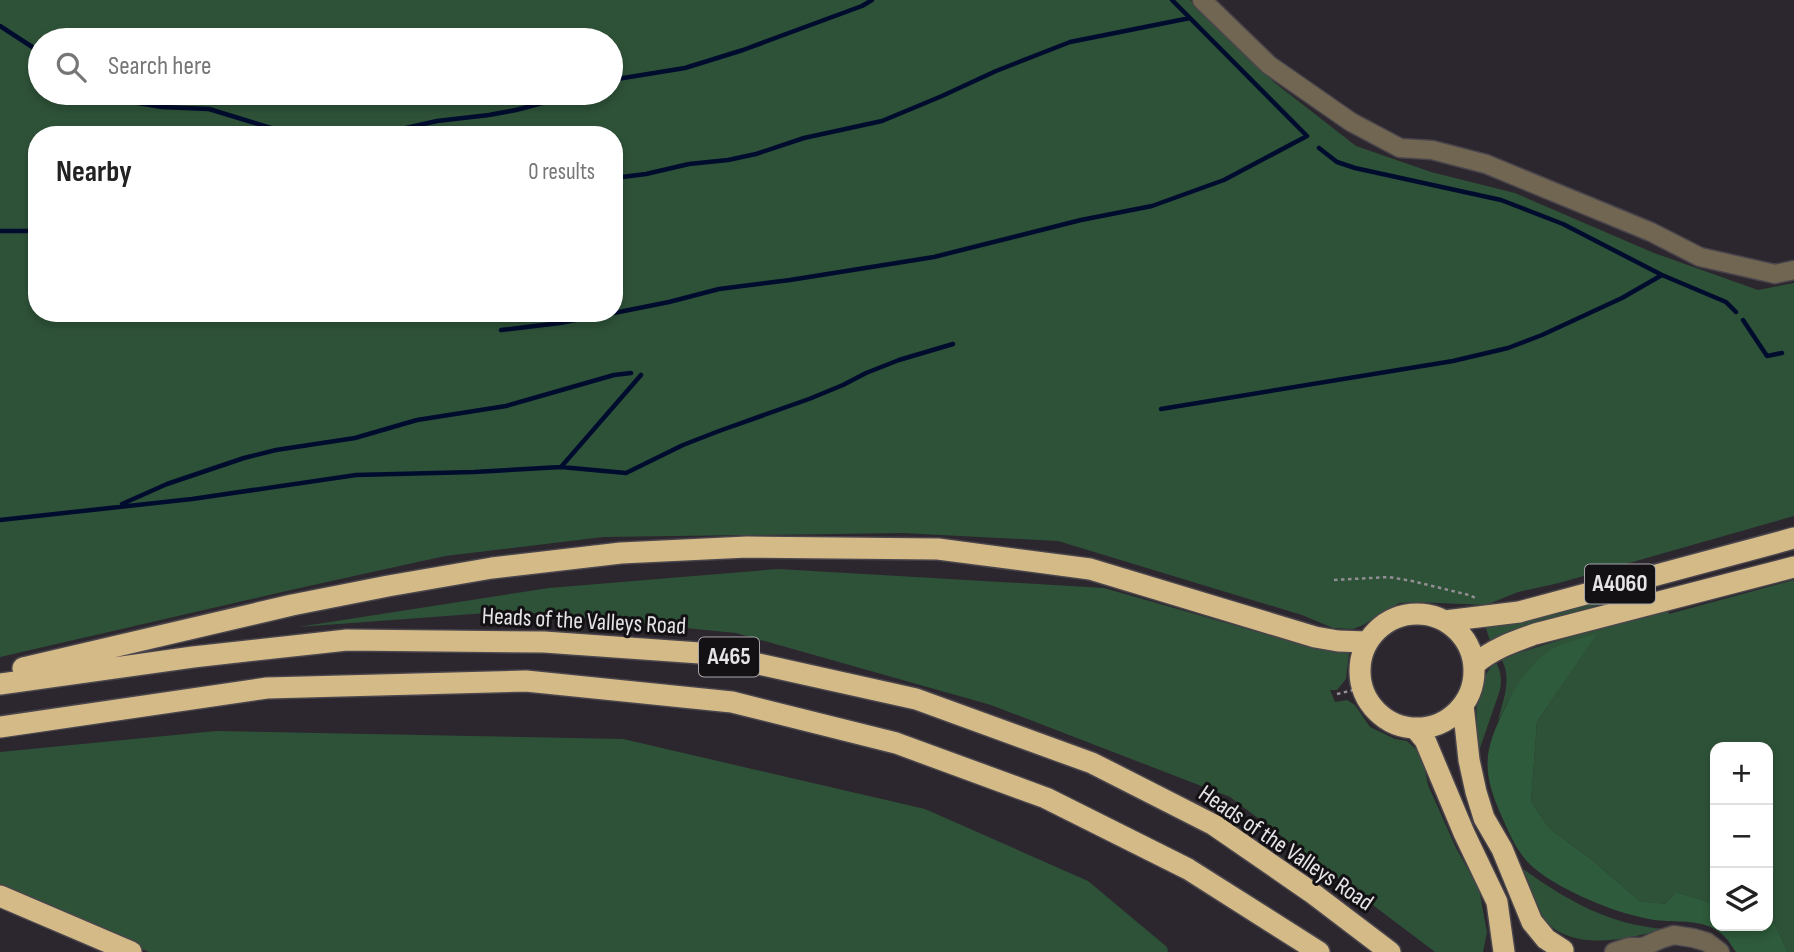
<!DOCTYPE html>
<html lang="en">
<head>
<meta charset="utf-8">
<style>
	:root { --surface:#fff; --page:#f6f6f6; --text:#222; --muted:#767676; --line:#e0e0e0 }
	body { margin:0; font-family:"Sofia Sans Condensed",sans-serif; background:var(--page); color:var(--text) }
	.controls { position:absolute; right:21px; bottom:21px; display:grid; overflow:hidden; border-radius:14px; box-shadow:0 4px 10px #0003 }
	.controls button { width:63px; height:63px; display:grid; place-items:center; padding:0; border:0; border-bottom:2px solid var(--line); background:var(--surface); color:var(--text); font:35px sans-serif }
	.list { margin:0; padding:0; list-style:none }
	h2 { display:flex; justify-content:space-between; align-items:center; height:91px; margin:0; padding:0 28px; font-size:30px }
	h2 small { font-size:23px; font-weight:400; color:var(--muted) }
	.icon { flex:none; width:38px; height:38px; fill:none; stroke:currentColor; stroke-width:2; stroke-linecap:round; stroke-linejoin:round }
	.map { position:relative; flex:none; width:1794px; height:952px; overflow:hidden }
	.search { position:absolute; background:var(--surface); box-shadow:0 4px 10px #0003; left:28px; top:28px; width:595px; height:77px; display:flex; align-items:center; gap:18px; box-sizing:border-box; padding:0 24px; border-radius:38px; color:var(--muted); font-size:26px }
	.panel { position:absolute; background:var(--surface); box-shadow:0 4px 10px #0003; left:28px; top:126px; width:595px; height:196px; border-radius:28px }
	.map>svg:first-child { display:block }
</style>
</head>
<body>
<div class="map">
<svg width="1794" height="952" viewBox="0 0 1794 952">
	<rect width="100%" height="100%" fill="#2c272e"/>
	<!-- green -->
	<path fill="#2e5238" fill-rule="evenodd" d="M0 0H1190L1275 83 1356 146 1431 172 1515 193 1654 253 1758 290 1794 283V516L1559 583 1518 592 1486 605 1415 602 1399 603 1363 625 1353 629 1333 628 1302 615 1058 541 903 533 603 537 445 556 295 589 0 657ZM40 40H611V93H40ZM37 135H614V313H37Z
		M778 569 1104 588 1311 647 1349 653 1346 679 1337 690H1330L1335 702 1347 700 1355 705 1370 727 1395 739 1407 741 1422 755 1428 785 1456 848 1479 889 1487 932 1483 952H1435L1230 797 991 705 736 633 513 611 298 627 549 588Z
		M1794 580V952H1788L1768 910V747H1715V904L1676 892 1665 904 1640 901 1591 859 1550 829 1531 802 1537 722 1596 635 1512 694 1498 721C1503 700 1512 680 1502 660L1515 654 1553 642 1667 608 1669 614Z
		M1616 596V600L1513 630 1490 641 1486 628 1547 615Z
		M1496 662C1501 672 1502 679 1500 690L1479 751C1476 721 1471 685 1496 662Z
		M216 731 623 739 925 809 1088 881 1167 947 1168 952H149L0 888V752Z
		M1523 869C1568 901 1608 924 1664 929 1626 940 1571 952 1544 919 1536 905 1530 884 1523 869Z"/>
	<!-- forest -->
	<path fill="#2e5b3b" d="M1597 634 1537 722 1531 802 1550 829 1591 859 1640 901 1665 904 1676 892 1715 904V926H1768V910L1788 952H1736C1732 947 1728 939 1723 935 1707 921 1689 922 1668 921 1657 921 1643 918 1632 915 1603 908 1543 882 1525 859 1515 847 1508 831 1502 817 1480 768 1484 749 1508 702 1516 685 1535 658 1552 649 1566 642 1582 638 1597 634Z"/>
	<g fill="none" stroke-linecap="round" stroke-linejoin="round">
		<!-- stream -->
		<path stroke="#000c2e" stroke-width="4.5" d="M1172 0 1307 136
			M0 26 40 52
			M611 80 685 68 743 50 862 6 872 0
			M108 93 132 102 162 107 209 109 281 131 302 133 327 129 406 128 437 121 489 115 516 110 550 101 574 93
			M1319 148 1337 162 1355 168 1501 200 1563 224 1662 275 1726 302 1736 312
			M614 178 646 174 689 164 728 160 756 154 804 138 882 121 942 96 996 71 1070 42 1190 18
			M0 231H37
			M614 313 669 302 719 289 790 280 934 257 1081 220 1152 206 1224 180 1307 136
			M1743 320 1767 356 1782 353
			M501 330 560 323 611 313
			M1161 409 1453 361 1508 348 1542 335 1622 298 1662 275
			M561 467 641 375
			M122 504 167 484 244 458 276 450 355 438 417 420 506 406 614 375 631 373
			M0 520 192 499 356 475 474 472 561 467 626 473 683 445 719 431 809 399 843 385 866 373 899 360 953 344"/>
		<!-- minor casing -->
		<g stroke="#4a454c" stroke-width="21">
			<path id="minor" d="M1202 0 1269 65 1351 122 1400 148 1432 150 1486 164 1651 232 1700 257 1775 274 1794 270
				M1614 952 1629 947H1643L1661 939 1674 935 1693 938 1707 942 1720 952"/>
		</g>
		<!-- highway casing -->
		<g stroke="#4a454c" stroke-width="24">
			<path id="highway" d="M1360 671a57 57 0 1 1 114 0a57 57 0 1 1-114 0Z
				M1445 621 1519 612 1794 538
				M1474 665C1492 649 1513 642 1535 634L1794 567
				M23 668 292 605 388 586 492 568 621 553 747 547 938 549 1090 569 1315 637 1338 641 1367 642
				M0 684 193 657 347 640 544 642 714 654 916 699 1092 763 1214 825 1311 892 1390 952
				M1463 705 1469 760 1476 792 1484 818 1502 849 1532 922 1546 939 1563 950
				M0 727 267 688 526 681 732 702 896 743 1046 798 1188 869 1319 952
				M1415 728 1425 740 1464 833 1497 902 1504 952
				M0 896 131 952"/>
		</g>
		<!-- path -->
		<path stroke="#928e93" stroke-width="2.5" stroke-dasharray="3.5 3.5" stroke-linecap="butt" d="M1334 580 1389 577 1412 581 1469 595 1478 599
			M1337 694 1362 688"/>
		<!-- minor -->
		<use href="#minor" stroke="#706652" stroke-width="18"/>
		<!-- highway -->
		<use href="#highway" stroke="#d3ba86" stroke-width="21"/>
	</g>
	<g text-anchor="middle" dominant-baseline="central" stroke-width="6" stroke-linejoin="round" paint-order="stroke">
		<!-- shield labels -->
		<g fill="#131114" stroke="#a7a5a8" stroke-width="2">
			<rect x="1585" y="564.5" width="70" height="39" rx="5"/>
			<rect x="699" y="637.5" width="60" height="39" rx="5"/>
		</g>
		<g font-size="23" font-weight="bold" fill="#e7e4e8">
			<text x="1620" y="584">A4060</text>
			<text x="729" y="657">A465</text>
		</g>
		<!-- street labels -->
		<g font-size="24" fill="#e7e4e8" stroke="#131114">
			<text transform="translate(584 621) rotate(3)">Heads of the Valleys Road</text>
			<text transform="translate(1286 848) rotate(34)">Heads of the Valleys Road</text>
		</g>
	</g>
</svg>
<div class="controls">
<button>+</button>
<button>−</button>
<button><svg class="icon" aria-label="layers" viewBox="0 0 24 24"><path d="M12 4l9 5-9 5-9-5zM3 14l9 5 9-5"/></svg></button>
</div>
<div class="search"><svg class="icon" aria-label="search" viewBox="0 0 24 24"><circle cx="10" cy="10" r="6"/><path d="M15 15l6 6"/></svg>Search here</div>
<section class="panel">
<h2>Nearby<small>0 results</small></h2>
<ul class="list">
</ul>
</section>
</div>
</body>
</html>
